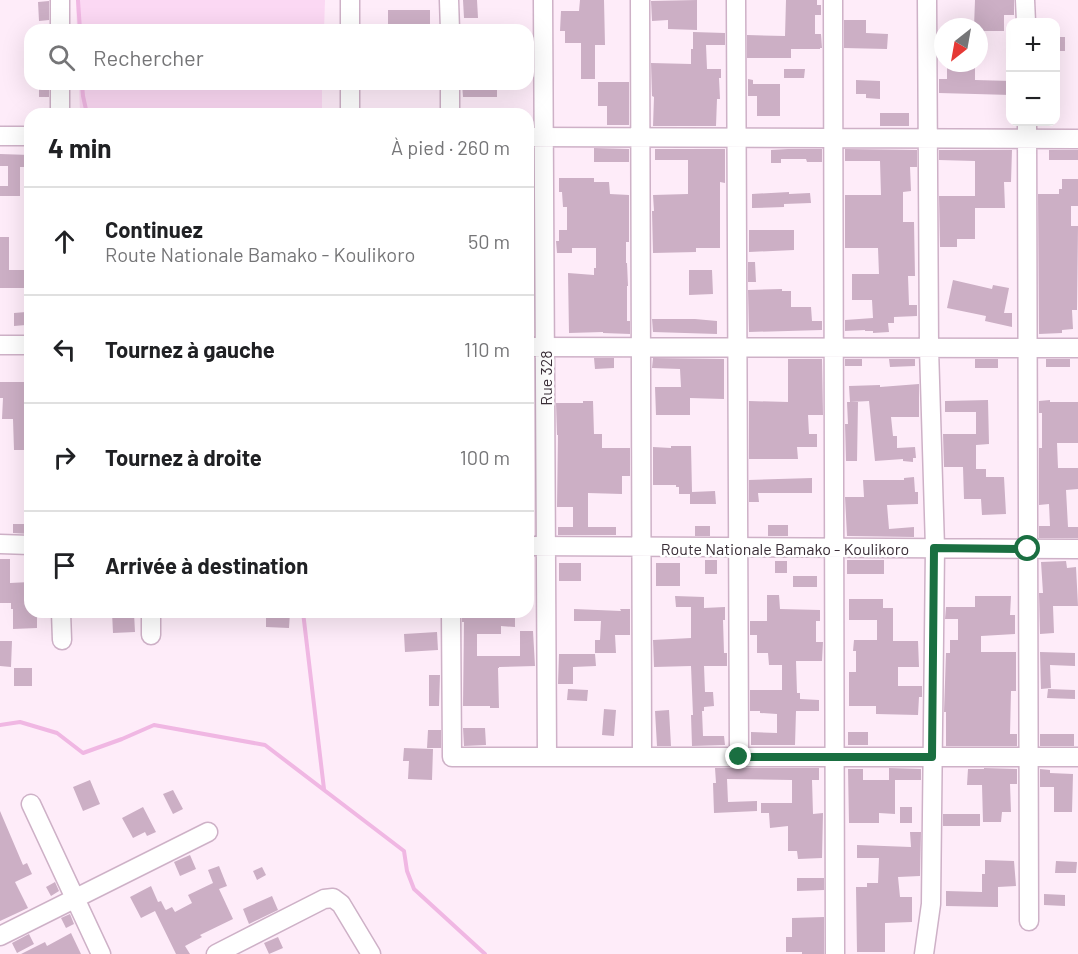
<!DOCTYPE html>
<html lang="fr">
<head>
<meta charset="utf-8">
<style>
	:root { --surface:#fff; --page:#f6f6f6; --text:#202124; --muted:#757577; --line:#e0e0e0 }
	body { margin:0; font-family:Barlow,sans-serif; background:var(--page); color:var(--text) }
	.controls { position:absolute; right:18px; top:18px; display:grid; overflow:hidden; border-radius:12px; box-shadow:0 6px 24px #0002 }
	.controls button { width:54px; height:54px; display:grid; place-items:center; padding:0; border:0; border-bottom:2px solid var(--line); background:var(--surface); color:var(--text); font:30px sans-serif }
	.compass { position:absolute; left:934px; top:18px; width:54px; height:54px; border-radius:50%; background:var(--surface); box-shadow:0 6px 24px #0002; rotate:211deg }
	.stop { position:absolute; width:18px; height:18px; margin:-14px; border:4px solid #1a6f41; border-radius:50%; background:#fff }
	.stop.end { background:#1a6f41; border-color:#fff; box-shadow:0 2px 6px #0008 }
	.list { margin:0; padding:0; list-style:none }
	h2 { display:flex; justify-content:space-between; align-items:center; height:78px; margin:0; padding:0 24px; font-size:26px }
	h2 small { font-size:20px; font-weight:400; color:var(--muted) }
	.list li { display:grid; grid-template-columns:39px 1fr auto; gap:18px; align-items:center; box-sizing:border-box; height:108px; padding:0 24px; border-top:2px solid var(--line) }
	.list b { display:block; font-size:22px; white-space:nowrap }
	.list p { margin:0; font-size:20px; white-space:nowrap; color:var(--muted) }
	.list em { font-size:20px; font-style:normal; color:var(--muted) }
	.icon { flex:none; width:33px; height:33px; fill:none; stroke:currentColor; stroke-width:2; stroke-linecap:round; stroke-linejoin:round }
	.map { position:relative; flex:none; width:1078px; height:954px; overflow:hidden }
	.search { position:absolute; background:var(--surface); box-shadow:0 6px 24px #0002; left:24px; top:24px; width:510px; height:66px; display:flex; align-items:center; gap:15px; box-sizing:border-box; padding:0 21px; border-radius:18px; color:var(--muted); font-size:22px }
	.panel { position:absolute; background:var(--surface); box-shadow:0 6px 24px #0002; left:24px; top:108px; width:510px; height:510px; border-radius:18px }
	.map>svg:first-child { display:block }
</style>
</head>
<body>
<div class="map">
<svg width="1078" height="954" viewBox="0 0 1078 954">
	<rect width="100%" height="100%" fill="#feecf9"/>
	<!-- green -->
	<path fill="#fbd8f3" d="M76 0H325L324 30H77Z
		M79 84H322V114H80Z"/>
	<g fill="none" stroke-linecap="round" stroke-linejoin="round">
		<!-- stream -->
		<path stroke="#f0b7e3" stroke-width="4" d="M78 0 80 30
			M82 84 83 96 87 114
			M303 612 324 789
			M0 725 20 722 57 733 83 753 122 739 154 725 265 745 404 851 407 871 414 889 485 954"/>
	</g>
	<!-- building -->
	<path fill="#ccafc5" d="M463 0H477L478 18H464Z
		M580 0H604L605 45H595V79H581V43H565V31H560L561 11H579Z
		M697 0V30L668 29V20L652 21 651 1Z
		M786 0H817V5H821V15H815V34H821L822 48H820V49H791V58H747V35L785 36Z
		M975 0H1014V15H1004V31H979V27H974Z
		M49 1V20L39 21 38 2Z
		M388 10H430V30H388Z
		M844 20H866V33L888 34 887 49 844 48Z
		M693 32 725 33V45H706L707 69H721V78H719L720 99H717L716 126H653L654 97 652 96 651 63 691 64V49H693Z
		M1056 37H1065V51H1056Z
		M947 63H975V80L1011 81V95L939 93V79H947Z
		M784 69H805L804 78H784Z
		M748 79 753 80V84H780V116H757V96H748Z
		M856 80 880 81V99L866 98V94H856Z
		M598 82H629V125H607V106H598Z
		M39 84H49V97H39Z
		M462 84H497V97H463Z
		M880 113H909V126H880Z
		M594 148 629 149V162H594Z
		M655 149H725V183L720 182V248H696V252L653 253 652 211H654L653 195 688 194V160H655Z
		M788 149H822V162H807L806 159H781V163H771V150Z
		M845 149 917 150V167H910L911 191 903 192V222H914L915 276H908L909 305H917V316L894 317V323H888L889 332 873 333V331H865V330L845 331V320L873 318 872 300H852V274H879L878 248H845V195H881L880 161H845Z
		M939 150H1012L1011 182H1004L1005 208H975V239H957V247H940L939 196H975V161L939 160Z
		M1049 150H1078V160H1049Z
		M0 154 30 155V167H20V196H0V186H8V166H0Z
		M559 178H594V182H609L610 194 629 195V242H626V263H627L628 286H627V321H630V334L603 333V332L569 333 568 273 594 275V268H596V248H572V253H557L556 241H559V230H567V207H563L562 192H559Z
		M1062 179H1078V206H1071V226H1078L1077 310H1072L1073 329 1062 330V333L1039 334 1038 194H1059V189H1062Z
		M789 192V194L810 193 811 203 784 204V207L752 208V194Z
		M749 230H794V250L749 252Z
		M0 237H9V270H30V288H0Z
		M748 262H755L756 282H748Z
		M689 270H712L713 294 689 295Z
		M953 280 992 289 993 285 1009 288 1004 313H1012V327L985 321 986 316 947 308Z
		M782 289V291H791V307H811L812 321H822V330L749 332 748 290Z
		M26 312V325L14 326V313Z
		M652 319H695L717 321V334L653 332Z
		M594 358H614V368L595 369Z
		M653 358 724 359V399L690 398V415H656L655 387H681L680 369 652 368Z
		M788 359H822L823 415H808L809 434H817V447H797L798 459H749V401L788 402Z
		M845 359H862V366H845Z
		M889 359H915V366L890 367Z
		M975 359H998V368H975Z
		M1046 359H1070V367H1046Z
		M0 382H30V450H14L13 419H2L3 398H0Z
		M919 384V417H891L893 436H897V448L915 447 916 458H913V462L903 461V459L875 461 869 401 850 402 849 386 880 385V387Z
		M988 400 989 444 976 445V469H986V477H1004L1006 514 982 515 981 499H964L963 467H944L943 434H976V412H945V401Z
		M1050 400V402H1078V443H1057L1058 468H1078V489L1066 490 1068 527H1078V538H1039V526H1050L1049 504 1039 505V448H1042V413H1039V401Z
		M583 401H593L594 434H602V448H630V476H622V494L588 493V527H616V535H558V527H573V507H557L558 435H557L556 403H583Z
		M847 402H858L857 461H846L845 424H848Z
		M671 446H691L692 492 715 491 716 504H690V494H679V487H676V485H653V447L671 448Z
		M914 477 915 492H918V504L887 505 889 529 914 527V537L847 536 845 497H864L863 480H904V478Z
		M812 478V493H758L759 502H749V480Z
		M528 482H534V494H528Z
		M13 524H30V534L13 533Z
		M768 525H788V536H768Z
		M695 526H710V536H695Z
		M0 559H10V583L30 582V613H37V628L13 629V609H11V603H0Z
		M705 560H717V574H705Z
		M847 560H884V574H847Z
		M775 561H787V573H775Z
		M1066 561 1067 568 1076 567 1078 606H1053L1054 633 1040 634 1039 593H1043L1041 562Z
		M559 563H581V581H559Z
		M656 563H680V586H656Z
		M793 576H817V587H793Z
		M767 595H779L780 609 820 610V621H816V642H823L822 661H796L797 693H800V699L819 700V711H796L795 745H751V732L777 733V714L760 713V711H750V690H782V665H769L768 653H757V635H750V621H767Z
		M675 596 704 597V608L725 607V620H723L724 653H727V666H704L705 692H713L714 706 704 707V711H702L703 736H724L725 745 692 746 691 715H693L691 666 654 667 653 640 691 638V607H676Z
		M975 596H1011L1010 615H1015V634L981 636V652H1016V691H1011L1010 734H1017V746H946V712H944L946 653H950V640H958V619H945L946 607H975Z
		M849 599H883V608H893V641H918L919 667H898V686H922V697H919L918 715 876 714V706H849V672H856V651H853L854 640H877V620H849Z
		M574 609 621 611 620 609H630V635H615L616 653H595V640H600L601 621H574Z
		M112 612 134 613 135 632 113 633Z
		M266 612H290L289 628 266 627Z
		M462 612H515V627L501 626V634H477V656H520V631H533L535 666 499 667V668H498L499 708H490V706H463L464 622H462Z
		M437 632 438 650 405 652 404 634Z
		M0 641H12L11 667 0 666Z
		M1040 652 1075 653V666L1050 665 1051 688 1041 689Z
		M559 654H595L596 666 573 667V684H558Z
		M14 668H32V686H14Z
		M429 675H440L439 706H429Z
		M568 689 588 690 587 701 567 700Z
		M1048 689 1075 690V699L1047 698Z
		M604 709 616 710 614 736 602 735Z
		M669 710 671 746H657L655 711Z
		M463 728H485L486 745 464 746Z
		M428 730H441V748H427Z
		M848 732H868V745H848Z
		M1040 734H1074V746H1040Z
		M404 748 433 749 432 780 408 779 409 761H403Z
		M715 768H819V780H812L813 814 823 813 822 858 798 859 797 851H788V826L770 828 769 813H761V803H792V780L727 779 728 802 757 801V811L714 813 713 783H716Z
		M889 768 921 769V780H889Z
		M984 768 1017 769V784H1010L1011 812H1002L1001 822H983L982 785H967L968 769H984Z
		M848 769H863V780H895V814L879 813V823H849Z
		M1040 769 1050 770V773L1073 774 1072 812H1054V787H1040Z
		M90 780 100 804 83 811 73 787Z
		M173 790 183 809 173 814 163 794Z
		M143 807 156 832 147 836 145 832 133 838 122 818Z
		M900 807H912V823H900Z
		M0 811 23 865 27 863 32 874 15 882 28 908 0 921Z
		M943 814H980V826H943Z
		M910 832H921L920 876 898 877 900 897H912V922L885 923V952H857L856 887H867V883H878L879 858H857V845L911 847Z
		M190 855 196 869 180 876 174 862Z
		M985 860 1014 861 1016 886 998 887V907L946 906V891L982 892V874H985Z
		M1056 861 1077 862 1076 873H1055Z
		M219 866 227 886 219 889 233 919 200 935 202 937 185 946 190 954H176L155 911 141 918 130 897 151 886 158 902 161 901 165 909 166 910 172 907 175 912 192 903 188 895 213 883 208 870Z
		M262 867 266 875 257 880 253 871Z
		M797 878H824V890L797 891Z
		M55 882 59 891 51 896 46 887Z
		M1044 894 1065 895V906L1044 905Z
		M272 896 278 910 249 924 243 909Z
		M70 914 74 924 66 928 61 918Z
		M824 917V954H802V952H786V937H792V918Z
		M71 933 81 954H21L45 942 47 946Z
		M29 934 34 944 17 953 12 943Z
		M278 937 283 948 269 954 264 943Z"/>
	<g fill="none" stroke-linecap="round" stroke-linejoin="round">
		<!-- minor casing -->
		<g stroke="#ceb1c7" stroke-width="21">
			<path id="minor" d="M60 0V30
				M350 0V30
				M449 0 450 30
				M543 0 547 757
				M640 0 642 757
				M736 0 739 757
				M833 0 835 954
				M1025 0 1026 22
				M60 84V114
				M350 84V114
				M450 84V114
				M1027 122 1029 921
				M0 136H30
				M528 137 1078 139
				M0 345H30
				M528 347 1078 348
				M0 544 30 545
				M528 546 1078 549
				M61 612 62 640
				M151 612V635
				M451 612 452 757H1078
				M31 804 101 954
				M0 936 208 832
				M216 954 324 899 333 898 341 904 371 954
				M924 954 931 904 935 548 929 348 927 0"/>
		</g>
		<!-- minor -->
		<use href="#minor" stroke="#fff" stroke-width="18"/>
	</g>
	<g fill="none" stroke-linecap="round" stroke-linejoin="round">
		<!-- route -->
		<path stroke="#1a6f41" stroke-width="8" d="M739 757H932L934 548 1028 549"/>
	</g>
	<g text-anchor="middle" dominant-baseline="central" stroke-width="5" stroke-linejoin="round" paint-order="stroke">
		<!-- street labels -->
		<g font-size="16" fill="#3b2f38" stroke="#fff">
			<text transform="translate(545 378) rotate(-90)">Rue 328</text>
			<text x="785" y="548">Route Nationale Bamako - Koulikoro</text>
		</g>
	</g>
</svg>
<div class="controls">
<button>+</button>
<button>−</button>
</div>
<svg class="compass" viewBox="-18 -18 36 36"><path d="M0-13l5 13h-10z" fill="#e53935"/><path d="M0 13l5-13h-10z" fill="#757577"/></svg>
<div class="stop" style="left:1028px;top:549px"></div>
<div class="stop end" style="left:739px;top:757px"></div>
<div class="search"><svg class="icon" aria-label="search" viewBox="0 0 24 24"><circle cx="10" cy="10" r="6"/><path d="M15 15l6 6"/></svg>Rechercher</div>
<section class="panel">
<h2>4 min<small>À pied · 260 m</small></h2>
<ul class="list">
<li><svg class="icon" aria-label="ahead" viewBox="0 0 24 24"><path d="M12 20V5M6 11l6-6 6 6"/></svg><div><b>Continuez</b><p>Route Nationale Bamako - Koulikoro</p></div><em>50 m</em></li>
<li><svg class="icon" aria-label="left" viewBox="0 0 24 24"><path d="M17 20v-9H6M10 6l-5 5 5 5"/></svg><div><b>Tournez à gauche</b></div><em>110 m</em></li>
<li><svg class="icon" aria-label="right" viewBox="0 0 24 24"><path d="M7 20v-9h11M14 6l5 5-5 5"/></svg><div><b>Tournez à droite</b></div><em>100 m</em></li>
<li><svg class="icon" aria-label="arrive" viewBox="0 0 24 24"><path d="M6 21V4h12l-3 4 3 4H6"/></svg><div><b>Arrivée à destination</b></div></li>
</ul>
</section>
</div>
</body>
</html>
